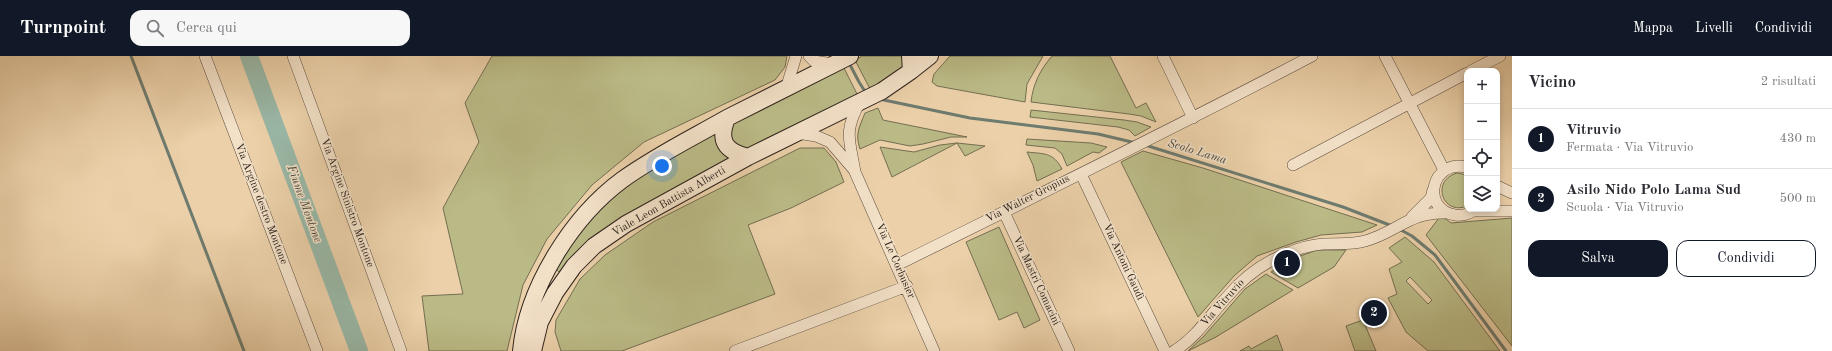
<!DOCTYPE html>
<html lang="it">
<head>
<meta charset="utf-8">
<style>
	:root { --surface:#fff; --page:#f7f7f7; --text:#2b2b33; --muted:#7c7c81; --line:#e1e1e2; --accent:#111827 }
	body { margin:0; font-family:"Old Standard TT",serif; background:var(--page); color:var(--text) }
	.controls { position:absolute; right:12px; top:12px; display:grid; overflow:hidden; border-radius:8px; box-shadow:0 2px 6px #0003 }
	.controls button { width:36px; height:36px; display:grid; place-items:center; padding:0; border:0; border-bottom:1px solid var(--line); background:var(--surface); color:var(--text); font:20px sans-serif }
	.you { position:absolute; left:662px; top:110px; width:14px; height:14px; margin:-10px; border:3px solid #fff; border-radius:50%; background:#1a73e8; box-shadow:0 0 0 6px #1a73e833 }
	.badge { display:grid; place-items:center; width:26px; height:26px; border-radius:50%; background:var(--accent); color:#fff; font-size:13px; font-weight:700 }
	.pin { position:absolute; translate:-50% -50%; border:2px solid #fff; box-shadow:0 1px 4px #0006 }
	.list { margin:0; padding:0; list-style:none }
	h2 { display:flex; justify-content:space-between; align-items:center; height:52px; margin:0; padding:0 16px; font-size:17px }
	h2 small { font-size:13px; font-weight:400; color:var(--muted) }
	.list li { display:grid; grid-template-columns:26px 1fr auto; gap:12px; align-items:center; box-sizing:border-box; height:60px; padding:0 16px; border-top:1px solid var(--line) }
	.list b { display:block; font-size:15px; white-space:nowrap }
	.list p { margin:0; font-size:13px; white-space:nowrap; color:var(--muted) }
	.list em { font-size:13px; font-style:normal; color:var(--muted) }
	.actions { display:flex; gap:8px; padding:12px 16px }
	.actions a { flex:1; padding:9px 0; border:1px solid var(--accent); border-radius:12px; text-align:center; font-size:14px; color:var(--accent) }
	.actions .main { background:var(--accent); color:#fff }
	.icon { flex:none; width:22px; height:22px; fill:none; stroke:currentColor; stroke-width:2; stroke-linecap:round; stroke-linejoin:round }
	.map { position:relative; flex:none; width:1512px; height:295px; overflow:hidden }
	header { display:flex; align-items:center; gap:24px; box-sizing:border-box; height:56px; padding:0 20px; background:var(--accent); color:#fff }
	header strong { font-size:19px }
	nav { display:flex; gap:22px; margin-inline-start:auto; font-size:14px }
	.search { width:280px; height:36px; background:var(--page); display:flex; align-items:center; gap:10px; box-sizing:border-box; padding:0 14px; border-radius:12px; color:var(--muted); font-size:15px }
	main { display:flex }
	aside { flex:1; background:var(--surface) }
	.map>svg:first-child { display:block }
</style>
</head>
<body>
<header>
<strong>Turnpoint</strong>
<div class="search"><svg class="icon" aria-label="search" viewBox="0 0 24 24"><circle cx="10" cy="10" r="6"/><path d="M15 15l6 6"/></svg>Cerca qui</div>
<nav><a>Mappa</a><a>Livelli</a><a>Condividi</a></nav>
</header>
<main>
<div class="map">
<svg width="1512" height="295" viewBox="0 0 1512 295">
	<rect width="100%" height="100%" fill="#ebd0a9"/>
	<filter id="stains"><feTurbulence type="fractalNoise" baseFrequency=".005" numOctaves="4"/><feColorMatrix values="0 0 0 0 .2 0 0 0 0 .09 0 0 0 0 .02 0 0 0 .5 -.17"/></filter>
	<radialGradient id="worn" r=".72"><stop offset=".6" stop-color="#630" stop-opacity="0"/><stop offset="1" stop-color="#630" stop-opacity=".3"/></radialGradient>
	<!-- green -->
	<path fill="#baba86" stroke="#746e52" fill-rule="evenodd" d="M492 0H787L785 11 775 24 644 86 592 129 547 183 523 229 507 295H429L422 240 463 238 443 152 479 86 465 47Z
		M862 0H905V13L870 33 855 4Z
		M950 0H1043L1027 28 1025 46 937 30 932 26 934 18Z
		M1052 0H1110L1136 52 1146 47 1156 66 1141 60 1129 58 1031 46C1033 28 1040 14 1052 0Z
		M843 10 858 40 748 94 730 86 731 71 735 65Z
		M878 52 883 64 967 81H951L923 88 910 90 880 84 860 93C855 78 859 72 865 57Z
		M1031 54 1124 64 1137 66 1151 71 1135 80 1129 74 1118 71 1030 61Z
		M719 72 733 102 648 147 600 176 573 201 560 217 554 211C569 188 584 163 606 145 641 116 681 95 719 72Z
		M1027 83 1091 87 1107 91 1099 97 1093 96 1067 110 1062 98 1055 92 1026 89Z
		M957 87 892 121 880 91 914 96 940 89 957 87 985 90 965 100Z
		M800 92H824L836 106 844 126 791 152 748 169 775 238 622 295H561L555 276 556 264 580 223 605 199 653 166Z
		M1143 95 1203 112 1377 169 1362 176 1321 179 1296 186 1257 200 1234 220 1198 261 1121 106Z
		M1027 96C1044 98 1053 96 1062 113L1037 125 1033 109Z
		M1457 117 1467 119V150C1443 160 1430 125 1457 117Z
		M1439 162 1446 163 1451 167 1512 162V290L1426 179Z
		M999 171 1040 264 1024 272 1017 256 999 264 966 186Z
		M1405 181 1434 206 1500 295H1428L1406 276 1388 242 1397 238 1389 213 1402 206 1389 192ZM1410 221 1432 244 1428 248 1406 225Z
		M1317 194H1346L1334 211 1298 232 1271 216 1292 203Z
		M1266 218 1293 234 1216 281 1188 295 1204 280 1245 233Z
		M1363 264 1376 295H1355L1346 270Z
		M1277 279 1283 295H1240L1249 290 1251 293Z"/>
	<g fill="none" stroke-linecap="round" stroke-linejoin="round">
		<!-- stream -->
		<path stroke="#6e7b6f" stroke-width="3" d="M131 0 244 295
			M848 5 859 26 866 37
			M879 43 970 62 1098 78 1136 87
			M1145 89 1343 151 1392 170
			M1399 173 1412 180 1435 199 1506 295"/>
		<!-- river -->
		<path stroke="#99b7a6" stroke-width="18" d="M249 0 359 295"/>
		<!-- minor casing -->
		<g stroke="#5d4e40" stroke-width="12">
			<path id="minor" d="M205 0 317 295
				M293 0 401 295
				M809 0 814 5 833 8
				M1163 0 1193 62
				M1385 0 1444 114
				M1471 15 1500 0
				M786 33 796 0
				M860 46C843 76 850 85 855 116L934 295
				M797 77 816 80 830 86 855 115
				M1293 109 1467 17
				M1467 111C1430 103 1421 154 1455 159 1462 160 1470 158 1475 153
				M1081 118 1165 295
				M1497 130 1512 137
				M1473 155H1512
				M1004 156 1069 295
				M1412 161 1431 142 1433 134
				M897 209C1036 140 1175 72 1312 0
				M735 295 907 230
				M1174 295C1196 282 1210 259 1227 241 1242 223 1263 207 1285 198 1297 193 1310 189 1323 188 1337 187 1352 189 1365 185 1396 177 1410 155 1447 157"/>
		</g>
		<!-- secondary casing -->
		<g stroke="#2e221d" stroke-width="18">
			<path id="secondary" d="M850 0 727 62C718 85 725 95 748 101L882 35 911 15 910 0
				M911 15 930 0
				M521 295C527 232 572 161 622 124 655 100 692 82 727 62
				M533 295 540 266 555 237 574 210 594 190 626 168 748 101"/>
		</g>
		<!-- minor -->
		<use href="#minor" stroke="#f2e0c7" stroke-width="11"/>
		<!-- secondary -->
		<use href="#secondary" stroke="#f2e0c7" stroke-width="16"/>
	</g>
	<g text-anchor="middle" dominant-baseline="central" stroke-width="3" stroke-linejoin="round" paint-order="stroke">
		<!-- street labels -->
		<g font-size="11" fill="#2e221d" stroke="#f2e0c7">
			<text transform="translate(1028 143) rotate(-27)">Via Walter Gropius</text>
			<text transform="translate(669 146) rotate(-30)">Viale Leon Battista Alberti</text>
			<text transform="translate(347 147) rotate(70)">Via Argine Sinistro Montone</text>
			<text transform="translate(261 148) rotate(69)">Via Argine destro Montone</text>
			<text transform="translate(895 205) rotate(66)">Via Le Corbusier</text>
			<text transform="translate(1123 206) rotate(65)">Via Antoni Gaudì</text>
			<text transform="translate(1036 225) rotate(65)">Via Mastri Comacini</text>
			<text transform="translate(1223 247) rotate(-48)">Via Vitruvio</text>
		</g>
		<!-- water labels -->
		<g font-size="12" font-style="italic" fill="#49473f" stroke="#f2e0c7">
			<text transform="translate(1197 96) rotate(17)">Scolo Lama</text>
			<text transform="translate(304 148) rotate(70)">Fiume Montone</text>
		</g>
	</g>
	<rect width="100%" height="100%" filter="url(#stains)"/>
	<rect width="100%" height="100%" fill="url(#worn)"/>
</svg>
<div class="controls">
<button>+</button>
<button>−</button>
<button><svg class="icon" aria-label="locate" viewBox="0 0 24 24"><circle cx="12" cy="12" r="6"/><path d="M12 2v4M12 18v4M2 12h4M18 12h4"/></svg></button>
<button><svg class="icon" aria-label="layers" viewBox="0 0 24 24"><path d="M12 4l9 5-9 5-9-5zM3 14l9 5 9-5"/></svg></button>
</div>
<div class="you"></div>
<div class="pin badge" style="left:1287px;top:207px">1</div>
<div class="pin badge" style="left:1374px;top:257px">2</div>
</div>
<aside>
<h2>Vicino<small>2 risultati</small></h2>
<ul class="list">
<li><span class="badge">1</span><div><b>Vitruvio</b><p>Fermata · Via Vitruvio</p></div><em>430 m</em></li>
<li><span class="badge">2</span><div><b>Asilo Nido Polo Lama Sud</b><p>Scuola · Via Vitruvio</p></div><em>500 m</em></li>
</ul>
<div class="actions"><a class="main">Salva</a><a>Condividi</a></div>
</aside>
</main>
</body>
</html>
